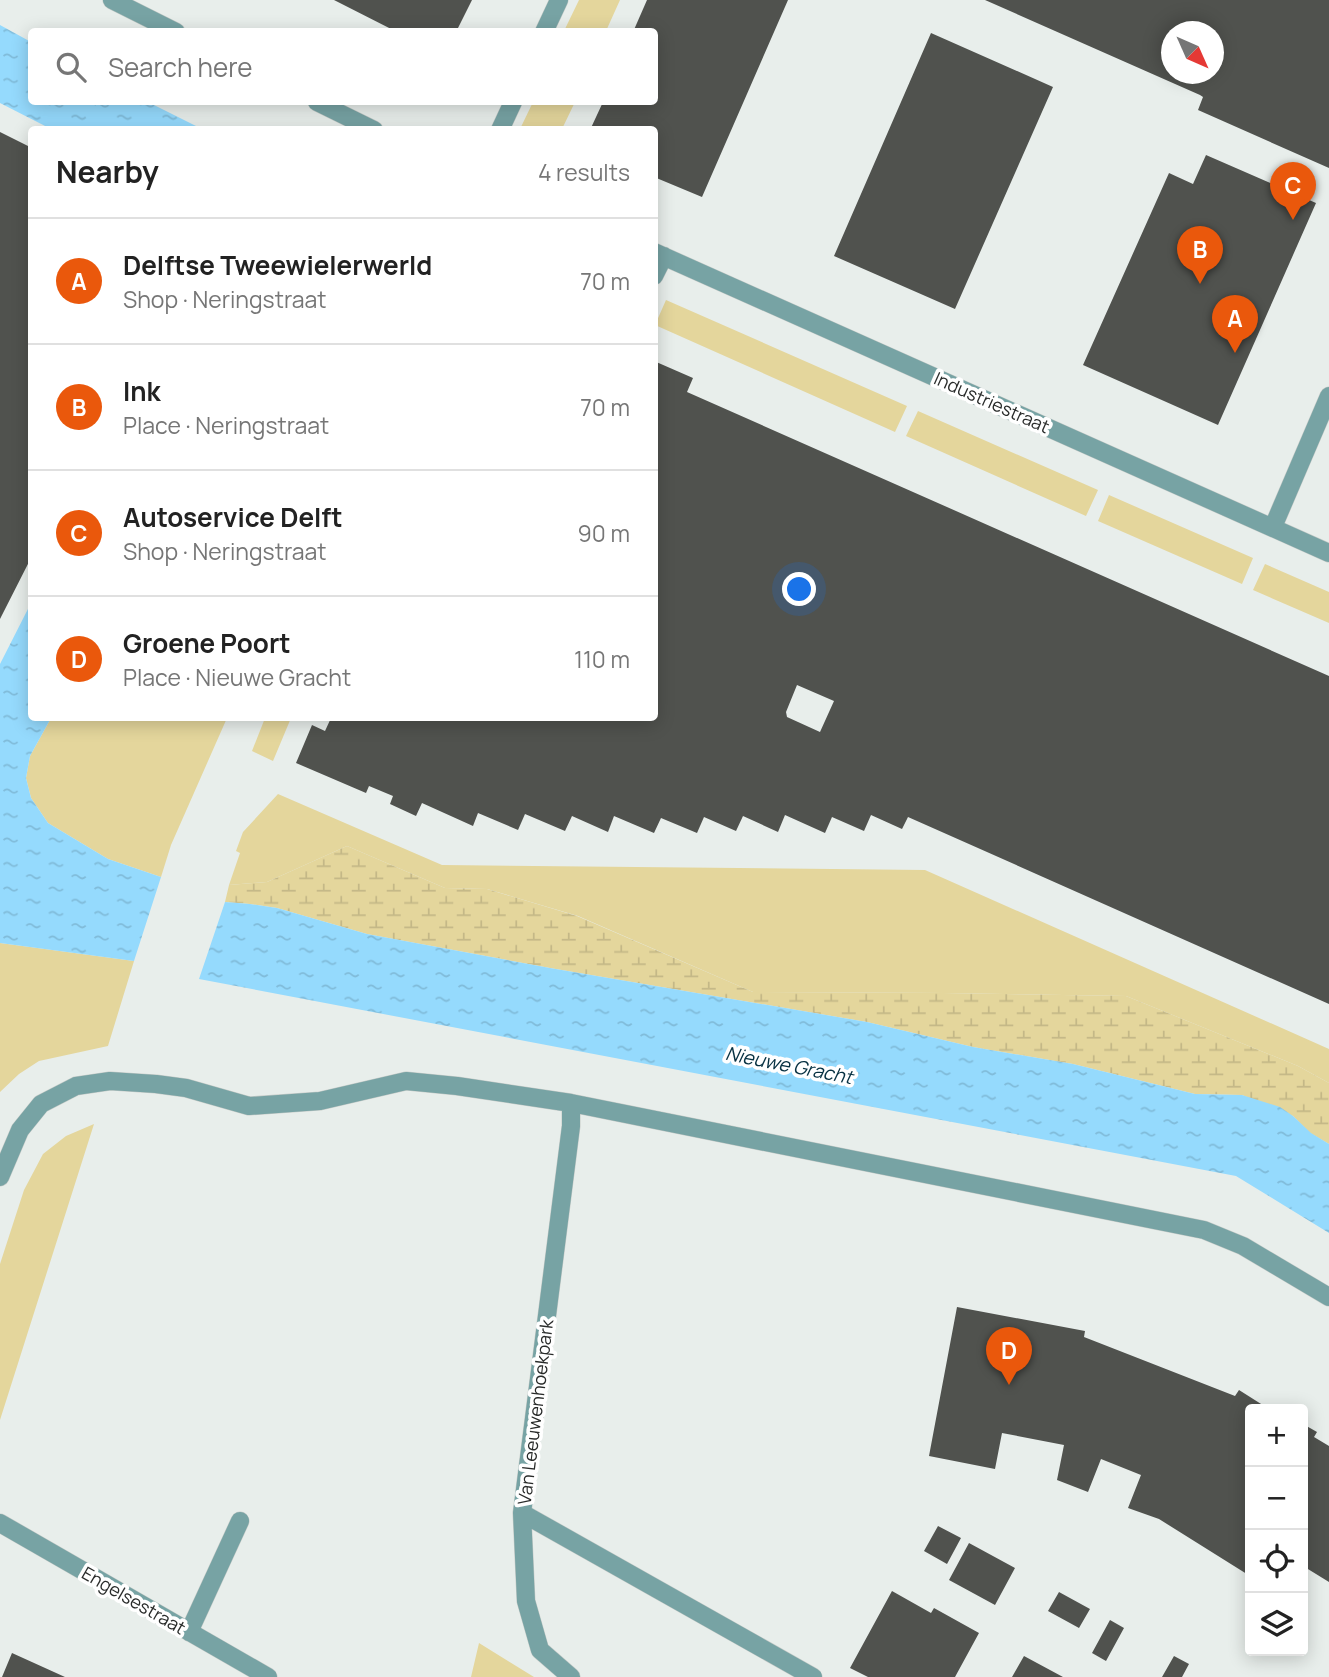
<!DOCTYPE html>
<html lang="en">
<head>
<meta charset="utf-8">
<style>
	:root { --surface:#fff; --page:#f6f6f6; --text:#222; --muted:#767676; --line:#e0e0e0; --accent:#ea580c }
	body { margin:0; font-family:Manrope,sans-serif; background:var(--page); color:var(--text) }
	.controls { position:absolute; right:21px; bottom:21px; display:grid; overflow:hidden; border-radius:7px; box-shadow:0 4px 18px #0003 }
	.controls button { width:63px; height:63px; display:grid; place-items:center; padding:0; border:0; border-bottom:2px solid var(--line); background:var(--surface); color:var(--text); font:35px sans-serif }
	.compass { position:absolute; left:1161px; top:21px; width:63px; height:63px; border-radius:50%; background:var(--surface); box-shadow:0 4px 18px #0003; rotate:135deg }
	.you { position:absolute; left:800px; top:590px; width:24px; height:24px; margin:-18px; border:5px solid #fff; border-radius:50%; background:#1a73e8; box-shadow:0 0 0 10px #1a73e833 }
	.badge { display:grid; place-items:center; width:46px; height:46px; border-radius:50%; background:var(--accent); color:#fff; font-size:23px; font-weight:700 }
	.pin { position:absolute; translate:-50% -58px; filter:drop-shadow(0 2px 4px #0008) }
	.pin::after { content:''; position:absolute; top:37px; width:24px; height:21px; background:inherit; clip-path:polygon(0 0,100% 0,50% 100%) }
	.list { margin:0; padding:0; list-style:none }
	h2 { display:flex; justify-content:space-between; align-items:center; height:91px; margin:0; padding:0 28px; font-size:30px }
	h2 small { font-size:23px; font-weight:400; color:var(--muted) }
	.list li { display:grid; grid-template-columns:46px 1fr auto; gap:21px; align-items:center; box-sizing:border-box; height:126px; padding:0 28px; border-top:2px solid var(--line) }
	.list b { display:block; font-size:26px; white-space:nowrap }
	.list p { margin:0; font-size:23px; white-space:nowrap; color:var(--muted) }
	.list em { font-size:23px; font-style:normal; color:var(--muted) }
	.icon { flex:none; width:38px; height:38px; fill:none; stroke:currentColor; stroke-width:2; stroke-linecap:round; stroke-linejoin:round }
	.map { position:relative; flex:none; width:1329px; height:1677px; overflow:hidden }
	.search { position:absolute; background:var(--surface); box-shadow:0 4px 18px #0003; left:28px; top:28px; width:630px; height:77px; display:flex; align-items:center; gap:18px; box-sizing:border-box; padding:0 24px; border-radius:7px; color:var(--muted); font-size:26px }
	.panel { position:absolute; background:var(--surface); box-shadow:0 4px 18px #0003; left:28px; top:126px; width:630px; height:595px; border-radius:7px }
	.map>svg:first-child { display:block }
</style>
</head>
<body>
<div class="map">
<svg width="1329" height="1677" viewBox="0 0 1329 1677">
	<defs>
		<pattern id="wetland-marsh" width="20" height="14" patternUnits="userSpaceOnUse" patternTransform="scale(1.75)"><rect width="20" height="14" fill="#e4d69c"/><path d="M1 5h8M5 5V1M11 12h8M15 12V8" fill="none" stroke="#c4b887"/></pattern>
		<pattern id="water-ripples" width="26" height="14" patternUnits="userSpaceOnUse" patternTransform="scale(1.75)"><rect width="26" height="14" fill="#95dafd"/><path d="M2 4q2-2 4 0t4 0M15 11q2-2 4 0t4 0" fill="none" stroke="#80bbd9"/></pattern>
	</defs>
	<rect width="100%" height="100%" fill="#e8eeeb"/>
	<!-- grass -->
	<path fill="#e4d69c" d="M579 0H620L606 31H564Z
		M533 102H575L562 129H520Z
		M666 300 907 406 895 432 655 325Z
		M918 411 1098 490 1086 516 906 436Z
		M1109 495 1253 558 1242 584 1098 521Z
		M1265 564 1329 592V623L1253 590Z
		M51 718H227L171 845 161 877 108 859 48 823 31 798 26 778 30 756Z
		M265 718H291L273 761 252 751Z
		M278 794 442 865 925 870 1329 1049V1083L1298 1066 1126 996 944 993 753 992 578 916 487 889 445 888 347 846 267 882 229 885 240 853 236 851 243 832Z
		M0 943 134 961 108 1046 39 1061 19 1074 0 1092Z
		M94 1124 0 1420V1264L24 1190 43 1154 66 1136Z
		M479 1643 534 1677H471Z"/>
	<!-- wetland -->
	<path fill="url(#wetland-marsh)" d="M347 846 445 888 487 889 577 916 753 992 944 993 1126 996 1298 1066 1329 1083V1144L1310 1133 1293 1116 1242 1095 1195 1094 1073 1064 973 1047 867 1022 550 968 367 934 277 908 250 904 225 902 229 885 267 882Z"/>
	<!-- water -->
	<path fill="url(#water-ripples)" d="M0 25 31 42 32 102H148L202 129H51L0 103Z
		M31 603 32 718H51L30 756 26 778 31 798 48 823 108 859 161 877 134 961 0 943V664Z
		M225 902 250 904 277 908 367 934 550 968 867 1022 973 1047 1073 1064 1195 1094 1242 1095 1280 1107 1293 1116 1311 1133 1329 1144V1233L1236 1176 199 979Z"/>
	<!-- building -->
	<path fill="#50524e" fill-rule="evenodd" d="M334 0H472L456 32H397Z
		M647 0H788L702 197 654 177V130H590L603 102H654V32H633Z
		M985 0H1329V168L1198 110 1203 97 1200 95ZM1172 32H1214V74H1172Z
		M931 33 1053 87 955 309 834 256Z
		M0 132 32 148V556L0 619Z
		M1206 155 1316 203 1218 425 1083 365 1169 173 1193 184Z
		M654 361 693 378 687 392 1329 676V1004L908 817 902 829 871 815 864 831 832 817 825 833 785 815 778 832 743 816 736 831 704 817 697 833 661 818 654 833 614 816 608 832 572 816 565 831 525 814 518 830 478 813 473 826 422 803 416 816 390 804 393 796 369 786 366 793 296 763 312 725 325 731 331 718H654ZM797 685 834 701 820 732 787 717 786 712Z
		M957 1307 1085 1331 1084 1337 1235 1396 1239 1390 1269 1409H1250V1576L1159 1519 1128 1508 1141 1475 1101 1459 1088 1492 1057 1480 1064 1445 1002 1433 995 1469 929 1456Z
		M1303 1424 1317 1432 1314 1437 1329 1446V1582L1303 1566Z
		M938 1526 961 1538 947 1564 924 1551Z
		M969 1543 1015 1568 995 1605 949 1580Z
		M892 1591 931 1613 934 1608 979 1633 955 1677H868L850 1668Z
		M1059 1592 1090 1609 1079 1628 1048 1611Z
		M1110 1620 1124 1628 1106 1661 1092 1653Z
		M12 1653 65 1677H2Z
		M1024 1656 1063 1677H1012Z
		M1174 1656 1189 1664 1182 1677H1162Z"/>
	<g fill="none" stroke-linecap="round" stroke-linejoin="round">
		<!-- minor casing -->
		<g stroke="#c6cbc8" stroke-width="19">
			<path id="minor" d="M112 0 176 32
				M544 32 559 0
				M317 102 374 130
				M500 130 513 102
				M654 252 1329 553
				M654 276 664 256
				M1273 527 1329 396
				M0 1177 20 1130 41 1104 76 1086 110 1081 156 1084 186 1088 249 1106 320 1101 406 1081 457 1086 571 1103 1204 1230 1243 1246 1329 1297
				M522 1513 813 1677
				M0 1523 268 1677
				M189 1632 240 1521
				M571 1677 540 1650 526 1601 522 1513 571 1126V1103"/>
		</g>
		<!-- minor -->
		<use href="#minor" stroke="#77a3a4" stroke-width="18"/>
	</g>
	<g text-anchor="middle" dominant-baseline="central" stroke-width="7" stroke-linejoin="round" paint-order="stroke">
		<!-- street labels -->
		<g font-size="18" fill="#292b2a" stroke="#fff">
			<text transform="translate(992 402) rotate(24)">Industriestraat</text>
			<text transform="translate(535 1412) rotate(-83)">Van Leeuwenhoekpark</text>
			<text transform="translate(134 1600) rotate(30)">Engelsestraat</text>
		</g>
		<!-- water labels -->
		<g font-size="19" font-style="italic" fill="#073142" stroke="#fff">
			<text transform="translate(789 1065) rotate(11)">Nieuwe Gracht</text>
		</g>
	</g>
</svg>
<div class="controls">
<button>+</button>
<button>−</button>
<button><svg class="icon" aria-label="locate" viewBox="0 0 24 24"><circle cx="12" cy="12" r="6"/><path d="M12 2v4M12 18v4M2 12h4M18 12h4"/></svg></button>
<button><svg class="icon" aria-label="layers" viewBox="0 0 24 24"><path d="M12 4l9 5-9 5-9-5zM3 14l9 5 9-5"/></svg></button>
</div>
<svg class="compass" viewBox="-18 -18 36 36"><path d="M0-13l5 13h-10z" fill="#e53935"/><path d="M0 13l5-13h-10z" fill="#767676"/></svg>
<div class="you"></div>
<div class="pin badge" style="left:1235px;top:353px">A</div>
<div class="pin badge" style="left:1200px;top:284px">B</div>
<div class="pin badge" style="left:1293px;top:220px">C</div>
<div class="pin badge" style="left:1009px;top:1385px">D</div>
<div class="search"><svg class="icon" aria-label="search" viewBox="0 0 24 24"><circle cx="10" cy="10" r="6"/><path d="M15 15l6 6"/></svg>Search here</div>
<section class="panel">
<h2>Nearby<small>4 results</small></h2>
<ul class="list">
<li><span class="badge">A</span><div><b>Delftse Tweewielerwerld</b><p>Shop · Neringstraat</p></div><em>70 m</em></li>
<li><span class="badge">B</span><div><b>Ink</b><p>Place · Neringstraat</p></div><em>70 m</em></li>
<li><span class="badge">C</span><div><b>Autoservice Delft</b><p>Shop · Neringstraat</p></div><em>90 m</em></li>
<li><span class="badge">D</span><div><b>Groene Poort</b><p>Place · Nieuwe Gracht</p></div><em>110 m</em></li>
</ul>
</section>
</div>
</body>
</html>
